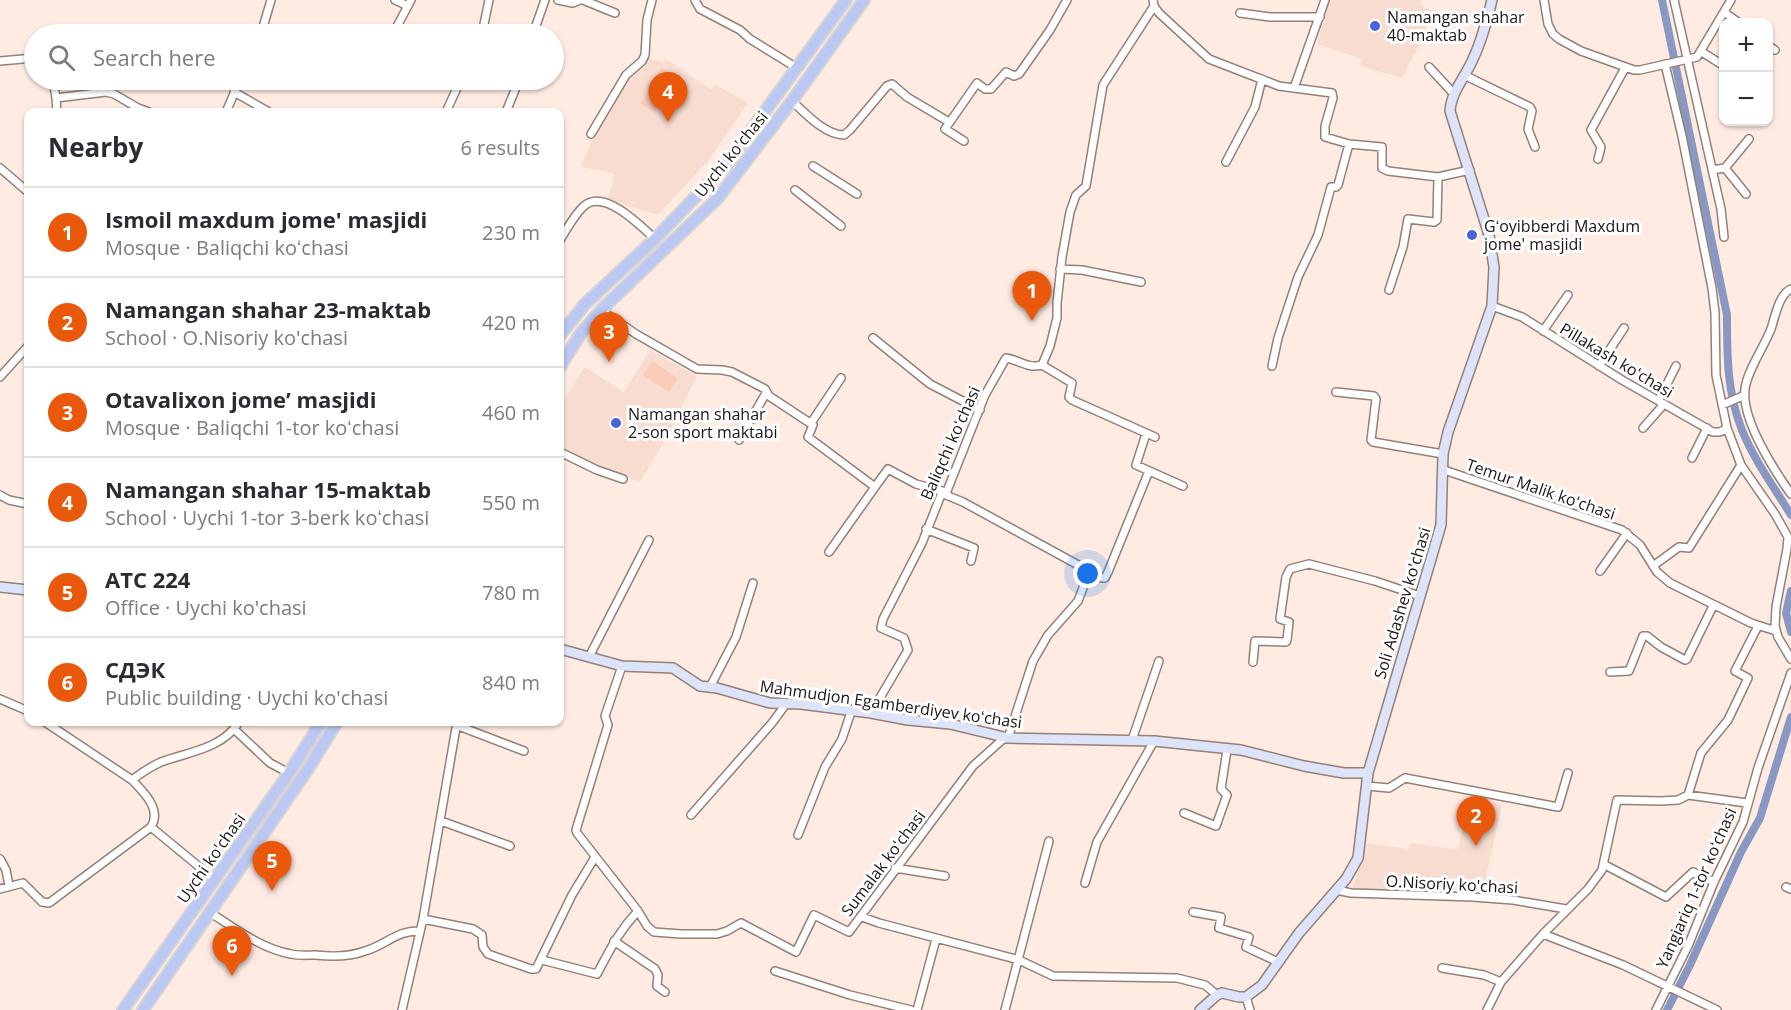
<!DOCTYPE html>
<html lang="en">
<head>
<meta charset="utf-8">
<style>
	:root { --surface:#fff; --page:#f7f7f7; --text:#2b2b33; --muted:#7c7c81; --line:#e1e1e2; --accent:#ea580c }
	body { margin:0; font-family:"Open Sans",sans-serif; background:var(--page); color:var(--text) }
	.controls { position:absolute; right:18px; top:18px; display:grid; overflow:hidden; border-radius:12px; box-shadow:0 2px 4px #0004 }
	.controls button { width:54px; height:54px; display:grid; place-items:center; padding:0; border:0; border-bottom:2px solid var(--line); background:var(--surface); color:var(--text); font:30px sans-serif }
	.you { position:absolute; left:1088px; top:574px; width:21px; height:21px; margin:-15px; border:4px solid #fff; border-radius:50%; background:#1a73e8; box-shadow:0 0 0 9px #1a73e833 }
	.badge { display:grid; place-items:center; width:39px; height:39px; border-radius:50%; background:var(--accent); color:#fff; font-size:20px; font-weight:700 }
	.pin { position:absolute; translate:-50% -50px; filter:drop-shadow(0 2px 3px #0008) }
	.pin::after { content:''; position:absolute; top:32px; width:21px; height:18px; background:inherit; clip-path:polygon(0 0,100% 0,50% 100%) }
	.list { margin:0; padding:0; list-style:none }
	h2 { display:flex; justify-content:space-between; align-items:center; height:78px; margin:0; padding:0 24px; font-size:26px }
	h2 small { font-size:20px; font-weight:400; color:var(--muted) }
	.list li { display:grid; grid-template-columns:39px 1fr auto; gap:18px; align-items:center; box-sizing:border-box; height:90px; padding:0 24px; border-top:2px solid var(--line) }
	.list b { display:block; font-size:22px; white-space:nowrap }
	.list p { margin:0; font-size:20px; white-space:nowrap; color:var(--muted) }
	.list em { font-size:20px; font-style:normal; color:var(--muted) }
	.icon { flex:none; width:33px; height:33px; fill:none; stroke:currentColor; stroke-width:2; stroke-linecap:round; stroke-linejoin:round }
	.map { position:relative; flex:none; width:1791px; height:1010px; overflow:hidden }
	.search { position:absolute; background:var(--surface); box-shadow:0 2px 4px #0004; left:24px; top:24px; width:540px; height:66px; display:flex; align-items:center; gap:15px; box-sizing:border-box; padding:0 21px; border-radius:33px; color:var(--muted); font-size:22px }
	.panel { position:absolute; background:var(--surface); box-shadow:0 2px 4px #0004; left:24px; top:108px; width:540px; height:618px; border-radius:12px }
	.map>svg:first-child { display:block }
</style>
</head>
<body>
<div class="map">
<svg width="1791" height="1010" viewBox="0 0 1791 1010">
	<rect width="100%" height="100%" fill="#ffebe2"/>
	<!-- built -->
	<path fill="#f8dcd0" d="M1330 0H1422L1420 6 1432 10 1421 42 1402 78 1360 66 1362 59 1317 44Z
		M647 57 662 63 666 59 712 90 715 84 748 103 707 162 658 215 607 199 613 183V173L581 167 591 142 627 79 639 69Z
		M650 350 697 376 664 442 640 482 592 464 560 447V405L585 367 624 392Z
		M1469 798 1502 805 1483 891 1352 889 1367 843 1409 849 1411 843 1458 850Z"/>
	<!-- green -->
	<path fill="#fbcdb9" d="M661 68 676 76 655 112 641 104Z
		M652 361 678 378 669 392 643 375Z"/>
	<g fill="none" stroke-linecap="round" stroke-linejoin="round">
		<!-- canal -->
		<path stroke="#8998c2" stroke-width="8" d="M1662 0 1727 315C1727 355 1727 393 1742 430 1754 460 1774 487 1791 515
			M1791 591 1786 613 1791 632
			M1667 1010 1690 965 1741 852 1760 818 1791 717"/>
		<!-- street casing -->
		<g stroke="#928179" stroke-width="10">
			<path id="street" d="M395 0 408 6
				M558 0 573 3 580 0
				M583 0 615 13
				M695 0 700 9 740 30 750 39 797 68
				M1153 0 1154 6 1159 13 1209 59 1279 86 1294 88
				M1325 0 1294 88 1332 93 1333 98 1325 126V137L1349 144 1382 147V168L1388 171 1438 177 1470 170
				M1544 0 1548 24 1553 34 1559 39 1581 51 1634 70H1640L1697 57 1731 0
				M1674 0 1721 209 1724 237
				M1724 12 1738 22
				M1240 13 1270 17H1320
				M261 34 271 0
				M393 34 411 0
				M482 34 489 0
				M533 34 545 0
				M1768 45 1775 50
				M1702 52 1724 66
				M0 61 34 58
				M1665 64 1682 136 1712 288 1715 313 1716 375 1727 428 1741 465 1775 514 1788 537 1787 549 1776 607 1775 626 1778 637 1791 659
				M1429 67 1454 94
				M1466 76 1530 107 1532 111 1528 129 1535 147
				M53 80 56 98 106 92 114 94 138 108 149 112
				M234 92 269 112
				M56 98 57 112
				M792 101C805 113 825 135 844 135L850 130 887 86 892 84 907 97 949 122
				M226 112 240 80
				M446 112 457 88 455 80
				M506 112 519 80
				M591 134 626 75 642 61 645 55 647 20 652 0
				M964 141 945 129 977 83 985 89H991L1006 72 1014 76 1019 74 1050 30 1067 0
				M1598 159 1601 147 1591 130 1625 68
				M1226 162 1255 107 1262 79
				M813 166 857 194
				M0 168 28 192
				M1725 168 1746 194
				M1712 170 1725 168 1749 139
				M795 190 841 226
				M560 240C567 229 574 215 584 206 604 188 641 226 655 239
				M1060 269 1082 270 1141 282
				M1389 290 1403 247 1408 219 1434 222 1437 220 1438 177
				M1492 306 1522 317 1622 380 1713 432H1720L1727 428
				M601 310 636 334 697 369 722 370 732 372 765 389 769 396 813 425 808 437 875 487 888 469 916 484 942 491 946 495 963 502 1102 578H1105L1108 572 1149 471
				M1543 331 1568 295
				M873 338 930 384 980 410
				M1042 365 1072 383 1069 397 1072 400 1155 437
				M1272 366 1278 338 1298 277 1318 235 1331 187H1336L1338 185 1349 144
				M1599 366 1624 328
				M0 377 28 346
				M1336 392 1374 396 1376 399 1371 440 1373 442 1443 454
				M1659 400 1676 366
				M1722 405 1745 395
				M811 423 841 378
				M1643 428 1664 404
				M1146 434 1136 465 1183 486
				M739 440 766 393
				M560 452 597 470 623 479
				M1692 458 1707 428
				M1444 470 1622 530 1640 545 1657 572 1670 583 1751 623 1776 631
				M1791 494C1774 470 1741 419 1745 389 1747 371 1764 347 1771 329 1775 317 1779 294 1791 289
				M0 495 9 500 28 504
				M926 529 974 548 971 561
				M829 552 875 487
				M1653 566 1679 547 1689 548 1741 465
				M1600 571 1627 533
				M589 657 649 540
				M1253 662 1255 641 1286 642 1287 640 1289 622 1280 619 1286 577 1290 569 1309 564 1375 581 1420 596
				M622 666 605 716 608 725 576 830 577 833 638 911 647 926 654 932 681 934H717L727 931 741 923 796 952 814 915 849 932 973 766 1002 740 1008 738 1033 661 1048 635 1078 601 1089 572
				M1610 672 1629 671 1643 636H1647L1661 647 1685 660 1687 659 1713 606
				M710 687 736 637 753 583
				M0 699 28 711
				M871 713 908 650 904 638 881 628 883 619 922 543 941 495 947 491 985 395 1006 358C1020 360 1027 369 1042 365L1050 346 1057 318V303L1062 257 1070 212 1076 195 1086 186 1103 85 1154 6
				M456 725 524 751
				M234 729 270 763 289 773
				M1132 740 1159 661
				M132 780C141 773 150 767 161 762 188 752 222 749 239 722
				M1367 786 1389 788 1405 778 1558 807 1568 773
				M1688 795 1701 753 1728 720 1748 678 1735 671 1758 626
				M1184 813 1216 826 1227 795 1221 789 1227 750
				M691 815 772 723 786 704
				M441 821 510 846
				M151 827 214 879
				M798 835 825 767 842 739 851 712
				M0 859 6 870 9 886
				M1605 865 1666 897 1693 872 1714 882
				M895 868 945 876
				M1085 883 1097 842 1154 741
				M1786 887 1791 889
				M0 889 23 883 42 902 49 903 151 827C162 810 144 792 132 780L45 722
				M1336 890 1351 893 1473 897 1513 900 1566 909
				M209 912C235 928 261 949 291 954 299 956 307 955 315 955 332 957 349 957 365 951 386 945 397 930 420 931
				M1193 912 1221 917 1219 928 1249 937 1246 947 1278 962
				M862 917 879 923 1019 960 1053 976 1177 978 1205 985 1217 995
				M423 919 473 929 482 935 483 947 488 954 531 969H536L572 895 595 857
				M1543 934 1623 965 1717 1010
				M614 941 655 969 658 975 657 986 665 992
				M542 960 597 974C610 950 618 932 638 911
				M1442 968 1484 975 1501 982
				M775 971 850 995 911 1010
				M1246 997 1250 1010
				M402 1010 423 919 457 722
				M917 1010 936 939
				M1005 1010 1049 841
				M1487 1010 1501 982 1543 934 1588 889 1602 870 1617 800 1660 801 1678 800 1688 795 1747 803
				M1656 1010 1688 946 1714 882 1743 822 1758 768 1791 673"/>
		</g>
		<!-- secondary casing -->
		<g stroke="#928179" stroke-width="12">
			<path id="secondary" d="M0 587 28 590
				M560 649 622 666 673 668 700 686 717 688 770 703 801 704 871 713 908 720 950 724 1008 738 1154 741 1241 750 1304 766 1344 773H1368
				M1200 1010 1217 995 1222 993 1239 997H1246L1262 985 1299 933 1346 879 1358 858 1368 773 1441 525 1443 454 1448 432 1492 306 1494 267 1489 235 1450 111C1451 92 1466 76 1473 59 1482 40 1487 20 1492 0"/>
		</g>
		<!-- primary casing -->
		<g stroke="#d6d5d4" stroke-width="14">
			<path id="primary" d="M560 335 585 304 655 239 726 165 846 0
				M560 367 581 333 601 310 718 198 792 101 864 0
				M123 1010 289 773 321 722
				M143 1010 308 769 337 722"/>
		</g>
		<!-- street -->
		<use href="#street" stroke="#fff" stroke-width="7"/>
		<!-- secondary -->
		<use href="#secondary" stroke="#dde4f9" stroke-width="9"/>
		<!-- primary -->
		<use href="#primary" stroke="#bbc8f4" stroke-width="10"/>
	</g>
	<!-- markers -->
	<g fill="#4964d8" stroke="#fff" stroke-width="2">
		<circle cx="1375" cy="26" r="6"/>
		<circle cx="1472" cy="235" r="6"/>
		<circle cx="616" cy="423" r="6"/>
	</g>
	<g text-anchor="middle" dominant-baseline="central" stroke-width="6" stroke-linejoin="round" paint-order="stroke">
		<!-- poi labels -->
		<g font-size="16" fill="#1b1512" stroke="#fff" text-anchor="start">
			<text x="1387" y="17">Namangan shahar<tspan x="1387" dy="18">40-maktab</tspan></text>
			<text x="1484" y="226">Gʻoyibberdi Maxdum<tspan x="1484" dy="18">jome' masjidi</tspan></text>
			<text x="628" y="414">Namangan shahar<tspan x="628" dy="18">2-son sport maktabi</tspan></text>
		</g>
		<!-- street labels -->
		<g font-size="16" fill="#1b1512" stroke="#fff">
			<text transform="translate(731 154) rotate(-51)">Uychi ko'chasi</text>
			<text transform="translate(1617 360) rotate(31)">Pillakash koʻchasi</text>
			<text transform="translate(950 443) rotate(-66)">Baliqchi koʻchasi</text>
			<text transform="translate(1541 489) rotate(19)">Temur Malik koʻchasi</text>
			<text transform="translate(1402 603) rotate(-73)">Soli Adashev ko'chasi</text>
			<text transform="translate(891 704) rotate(8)">Mahmudjon Egamberdiyev koʻchasi</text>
			<text transform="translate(211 858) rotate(-55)">Uychi ko'chasi</text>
			<text transform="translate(883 863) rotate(-53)">Sumalak koʻchasi</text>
			<text transform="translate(1452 884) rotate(3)">O.Nisoriy ko'chasi</text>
			<text transform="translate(1696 888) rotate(-66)">Yangiariq 1-tor koʻchasi</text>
		</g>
	</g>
</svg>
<div class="controls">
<button>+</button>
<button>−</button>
</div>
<div class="you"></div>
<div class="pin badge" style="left:1032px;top:321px">1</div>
<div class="pin badge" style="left:1476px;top:846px">2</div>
<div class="pin badge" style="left:609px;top:362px">3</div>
<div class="pin badge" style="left:668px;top:122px">4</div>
<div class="pin badge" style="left:272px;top:891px">5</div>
<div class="pin badge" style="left:232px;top:976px">6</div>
<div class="search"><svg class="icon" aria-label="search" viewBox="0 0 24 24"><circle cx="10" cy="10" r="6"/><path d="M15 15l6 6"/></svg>Search here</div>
<section class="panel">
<h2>Nearby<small>6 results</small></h2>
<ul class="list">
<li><span class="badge">1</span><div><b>Ismoil maxdum jome' masjidi</b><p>Mosque · Baliqchi koʻchasi</p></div><em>230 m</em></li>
<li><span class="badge">2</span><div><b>Namangan shahar 23-maktab</b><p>School · O.Nisoriy ko'chasi</p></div><em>420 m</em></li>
<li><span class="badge">3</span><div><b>Otavalixon jome’ masjidi</b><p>Mosque · Baliqchi 1-tor koʻchasi</p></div><em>460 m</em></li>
<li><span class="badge">4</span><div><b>Namangan shahar 15-maktab</b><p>School · Uychi 1-tor 3-berk koʻchasi</p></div><em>550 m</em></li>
<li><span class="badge">5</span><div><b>ATC 224</b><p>Office · Uychi ko'chasi</p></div><em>780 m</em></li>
<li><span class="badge">6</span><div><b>СДЭК</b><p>Public building · Uychi ko'chasi</p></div><em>840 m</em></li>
</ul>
</section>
</div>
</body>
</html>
